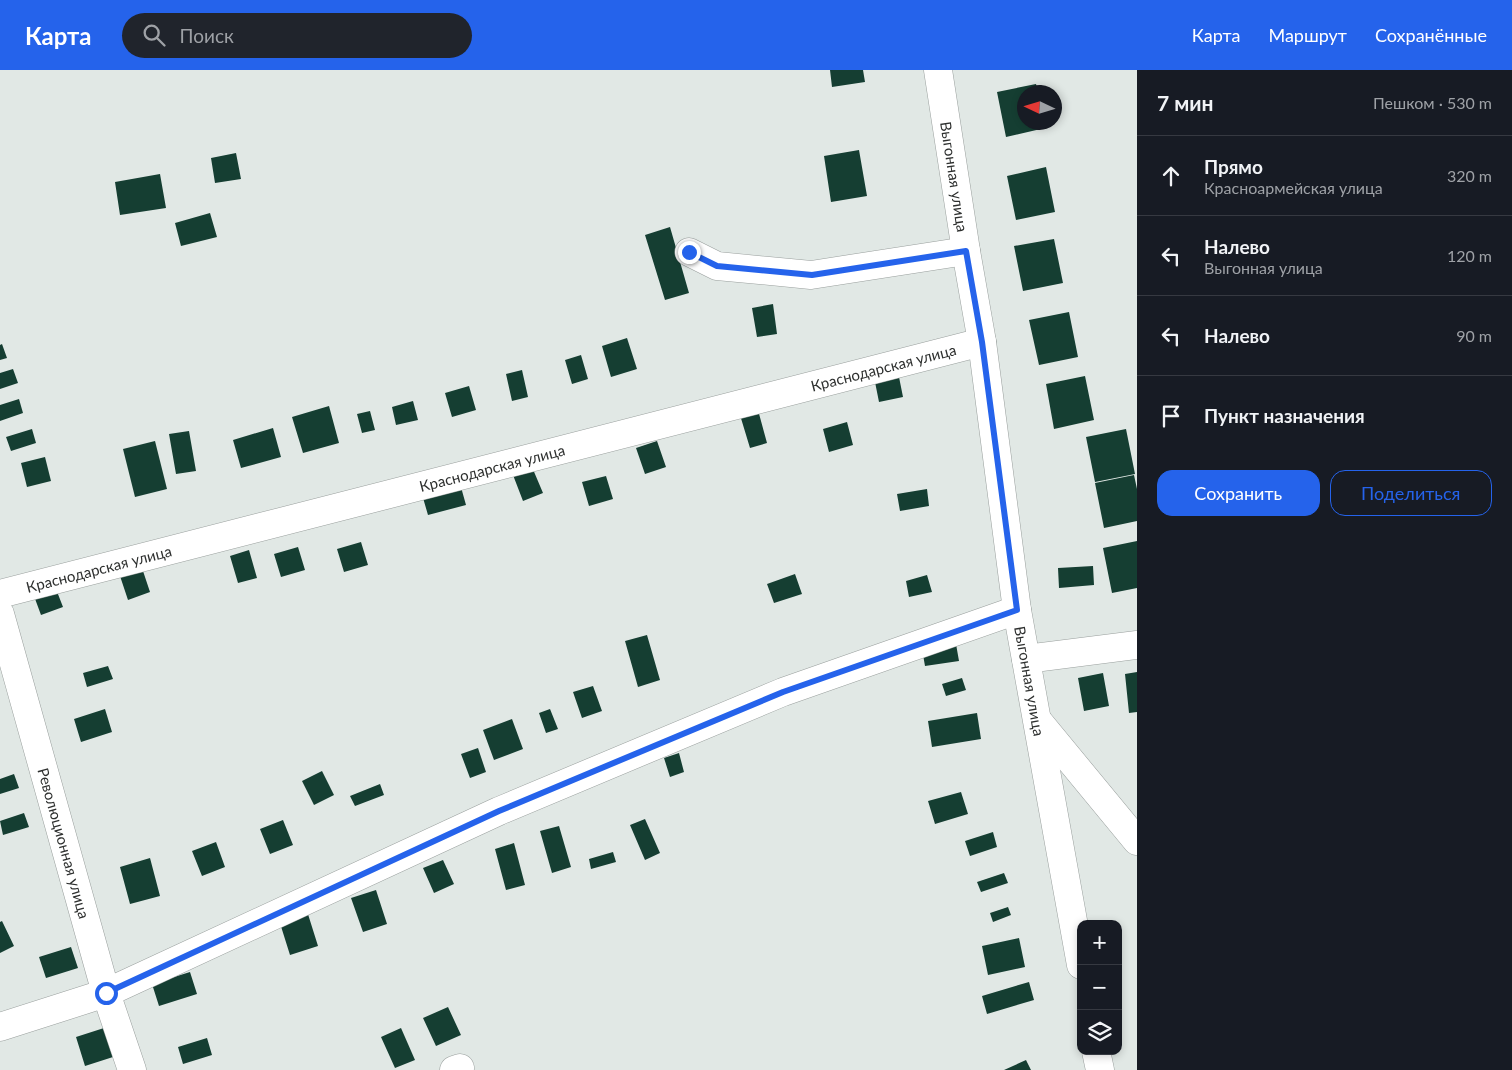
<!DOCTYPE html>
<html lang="ru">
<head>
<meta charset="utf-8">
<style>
	:root { --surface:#171b24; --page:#20242c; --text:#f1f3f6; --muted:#9ea1a6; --line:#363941; --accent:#2563eb }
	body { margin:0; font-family:Lato,sans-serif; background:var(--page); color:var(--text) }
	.controls { position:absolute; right:15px; bottom:15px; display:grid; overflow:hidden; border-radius:10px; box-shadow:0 2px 8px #0003 }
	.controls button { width:45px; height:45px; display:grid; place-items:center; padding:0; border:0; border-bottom:1px solid var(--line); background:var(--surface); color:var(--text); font:25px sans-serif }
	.compass { position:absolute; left:1017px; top:15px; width:45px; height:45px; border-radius:50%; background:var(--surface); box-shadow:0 2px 8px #0003; rotate:274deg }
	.stop { position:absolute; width:15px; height:15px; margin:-11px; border:4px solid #2563eb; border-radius:50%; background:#fff }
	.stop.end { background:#2563eb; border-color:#fff; box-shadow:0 1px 5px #0008 }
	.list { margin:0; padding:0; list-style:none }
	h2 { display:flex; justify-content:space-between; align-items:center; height:65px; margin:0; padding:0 20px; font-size:21px }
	h2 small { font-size:16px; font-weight:400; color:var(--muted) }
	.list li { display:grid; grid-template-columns:32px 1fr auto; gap:15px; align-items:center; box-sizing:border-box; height:80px; padding:0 20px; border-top:1px solid var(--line) }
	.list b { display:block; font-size:19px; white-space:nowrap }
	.list p { margin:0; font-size:16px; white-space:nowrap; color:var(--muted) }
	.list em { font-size:16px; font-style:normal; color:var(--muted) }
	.actions { display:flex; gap:10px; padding:15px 20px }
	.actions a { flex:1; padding:11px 0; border:1px solid var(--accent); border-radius:15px; text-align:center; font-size:18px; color:var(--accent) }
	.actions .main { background:var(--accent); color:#fff }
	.icon { flex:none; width:28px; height:28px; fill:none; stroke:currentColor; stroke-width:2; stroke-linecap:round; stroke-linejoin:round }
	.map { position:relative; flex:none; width:1137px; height:1000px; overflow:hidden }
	header { display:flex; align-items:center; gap:30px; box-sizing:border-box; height:70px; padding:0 25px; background:var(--accent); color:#fff }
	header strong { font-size:24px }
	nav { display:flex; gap:28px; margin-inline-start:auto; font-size:18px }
	.search { width:350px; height:45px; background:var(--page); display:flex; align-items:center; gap:12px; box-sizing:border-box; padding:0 18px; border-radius:28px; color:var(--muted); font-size:19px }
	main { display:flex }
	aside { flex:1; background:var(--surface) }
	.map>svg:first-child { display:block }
</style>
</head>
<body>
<header>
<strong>Карта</strong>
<div class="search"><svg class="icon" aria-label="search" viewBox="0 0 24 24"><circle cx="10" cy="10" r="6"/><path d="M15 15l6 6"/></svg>Поиск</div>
<nav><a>Карта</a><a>Маршрут</a><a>Сохранённые</a></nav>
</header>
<main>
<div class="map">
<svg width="1137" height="1000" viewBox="0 0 1137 1000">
	<rect width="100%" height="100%" fill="#e1e8e5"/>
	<!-- building -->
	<path fill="#153e32" d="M830 0H863L865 12 832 17Z
		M1036 14 1038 22H1024V52H1044L1045 58 1006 67 997 22Z
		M859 80 867 126 831 132 824 86Z
		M236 83 241 109 215 113 211 88Z
		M1046 97 1055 142 1016 150 1007 106Z
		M160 104 166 138 120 145 115 112Z
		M210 143 217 167 181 176 175 153Z
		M670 157 689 223 665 230 645 165Z
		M1054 169 1063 213 1023 221 1014 176Z
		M773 234 777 264 757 267 752 238Z
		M1069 242 1078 287 1039 295 1029 250Z
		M627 268 637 299 611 307 602 276Z
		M2 274 7 288 0 290V275Z
		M581 285 588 309 572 314 565 290Z
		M13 299 18 313 0 319V303Z
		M522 300 528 327 512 331 506 304Z
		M1085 306 1094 350 1054 359 1046 314Z
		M899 307 903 327 879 332 875 312Z
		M469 316 476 340 452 347 445 323Z
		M19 329 23 343 0 351V335Z
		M413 331 418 350 396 355 392 337Z
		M329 336 339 373 303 383 292 347Z
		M758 340 767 373 750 378 740 345Z
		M370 341 375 360 362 363 357 344Z
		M847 352 853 375 829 382 823 359Z
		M273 358 281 387 241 398 233 370Z
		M32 359 36 373 11 381 6 367Z
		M1126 359 1135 404 1095 412 1086 367Z
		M189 361 196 401 176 404 169 364Z
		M155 371 167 419 135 427 123 379Z
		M657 371 666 397 645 404 636 378Z
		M45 387 51 411 27 417 21 393Z
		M532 397 543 423 523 431 513 405Z
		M1134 405 1137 419V451L1104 458 1095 413Z
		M606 406 613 429 589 436 582 412Z
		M459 410 466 435 428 445 421 421Z
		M927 419 929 436 900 441 897 424Z
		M1137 471V518L1112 523 1103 478Z
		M361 472 368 495 344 502 337 479Z
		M298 477 305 500 281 507 274 484Z
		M249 480 257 508 238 513 230 486Z
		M1093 496 1094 515 1059 518 1058 498Z
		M142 498 150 522 128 530 120 506Z
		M795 504 802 524 774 533 767 514Z
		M927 505 932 522 909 527 906 511Z
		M56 519 63 537 41 545 34 526Z
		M647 565 660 610 638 617 625 571Z
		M956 574 959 591 925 596 922 579Z
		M108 596 113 609 87 617 83 603Z
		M1137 602V642L1129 643 1125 604Z
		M1103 603 1109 636 1084 641 1078 608Z
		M962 608 966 620 946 626 942 614Z
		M593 616 602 641 582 648 573 622Z
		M105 639 112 662 81 672 74 649Z
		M550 639 558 659 546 663 539 643Z
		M977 643 981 669 932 677 928 651Z
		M512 649 523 679 494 690 483 660Z
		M478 678 486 702 470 708 461 684Z
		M679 683 684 702 670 707 664 688Z
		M322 701 334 725 314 735 302 711Z
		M14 704 19 718 0 724V709Z
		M380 714 384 725 355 736 350 726Z
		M961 722 968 744 935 754 928 731Z
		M24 743 29 757 3 765 0 751Z
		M645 749 660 783 645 790 630 755Z
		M283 750 293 775 270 784 260 759Z
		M559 756 571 797 552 803 540 761Z
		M993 762 997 777 970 786 965 771Z
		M216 772 225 797 202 806 192 781Z
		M514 773 525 815 506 820 495 779Z
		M613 782 616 792 591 799 589 789Z
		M150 788 160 826 130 834 120 797Z
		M443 790 454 814 434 823 423 798Z
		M1004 803 1008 813 981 822 977 812Z
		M376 820 387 854 363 862 351 828Z
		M1008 837 1011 845 993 852 990 843Z
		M307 841 318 876 290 885 279 850Z
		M2 851 14 876 0 883V852Z
		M1019 868 1025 897 988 905 982 876Z
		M71 877 78 898 46 908 39 887Z
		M190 902 197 924 159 936 152 914Z
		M1029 912 1034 930 987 944 982 926Z
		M448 937 461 965 436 976 423 948Z
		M104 958 113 987 85 996 76 967Z
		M401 958 415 990 395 998 381 967Z
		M207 968 212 985 183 994 178 977Z
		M1026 990 1031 1000H1004Z"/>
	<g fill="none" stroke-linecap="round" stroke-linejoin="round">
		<!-- minor casing -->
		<g stroke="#999f9d" stroke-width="29">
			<g id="minor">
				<path id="s1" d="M938 0 966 181 982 272 1017 540 1081 895"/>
				<path d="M689 182 717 196 811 205 966 181"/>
				<path id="s2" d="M0 524 982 272"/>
				<path id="s3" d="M0 544 106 923 132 1000"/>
				<path d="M1026 589 1137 575"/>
				<path d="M1038 651 1137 771"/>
				<path d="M0 957 106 923 499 741 783 622 1017 540"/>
				<path d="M1096 981 1100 1000"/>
				<path d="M454 1000 460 998"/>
			</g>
		</g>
		<!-- minor -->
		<use href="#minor" stroke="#fff" stroke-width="28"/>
	</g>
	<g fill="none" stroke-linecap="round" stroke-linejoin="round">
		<!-- route -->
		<path stroke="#2563eb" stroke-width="6" d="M106 923 499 741 783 622 1017 540 982 272 966 181 812 205 717 196 689 182"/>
	</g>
	<g text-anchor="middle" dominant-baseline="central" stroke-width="5" stroke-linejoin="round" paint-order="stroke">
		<!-- street labels -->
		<g font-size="15" fill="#2e302f" stroke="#e1e8e5">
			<text stroke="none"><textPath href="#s1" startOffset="108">Выгонная улица</textPath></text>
			<text stroke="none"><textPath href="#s2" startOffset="912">Краснодарская улица</textPath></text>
			<text stroke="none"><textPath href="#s2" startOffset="508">Краснодарская улица</textPath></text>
			<text stroke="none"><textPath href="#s2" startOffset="102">Краснодарская улица</textPath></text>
			<text stroke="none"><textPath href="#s1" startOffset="618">Выгонная улица</textPath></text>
			<text stroke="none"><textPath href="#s3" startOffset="238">Революционная улица</textPath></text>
		</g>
	</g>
</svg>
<div class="controls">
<button>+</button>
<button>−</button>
<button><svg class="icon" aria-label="layers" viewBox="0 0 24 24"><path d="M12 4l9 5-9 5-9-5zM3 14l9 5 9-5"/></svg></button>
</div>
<svg class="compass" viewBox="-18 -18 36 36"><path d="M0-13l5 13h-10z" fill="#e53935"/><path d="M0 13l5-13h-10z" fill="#9ea1a6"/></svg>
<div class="stop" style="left:106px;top:923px"></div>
<div class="stop end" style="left:689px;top:182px"></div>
</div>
<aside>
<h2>7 мин<small>Пешком · 530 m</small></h2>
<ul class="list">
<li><svg class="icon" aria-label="ahead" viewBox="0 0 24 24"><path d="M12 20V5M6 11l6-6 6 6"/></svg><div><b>Прямо</b><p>Красноармейская улица</p></div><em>320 m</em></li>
<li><svg class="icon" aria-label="left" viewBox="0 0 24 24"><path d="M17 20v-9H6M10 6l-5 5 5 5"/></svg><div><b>Налево</b><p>Выгонная улица</p></div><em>120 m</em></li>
<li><svg class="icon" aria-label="left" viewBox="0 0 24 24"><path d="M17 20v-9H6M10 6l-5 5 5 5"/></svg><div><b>Налево</b></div><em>90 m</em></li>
<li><svg class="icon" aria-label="arrive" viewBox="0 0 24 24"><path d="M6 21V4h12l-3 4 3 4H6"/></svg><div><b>Пункт назначения</b></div></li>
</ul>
<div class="actions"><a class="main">Сохранить</a><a>Поделиться</a></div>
</aside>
</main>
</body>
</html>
